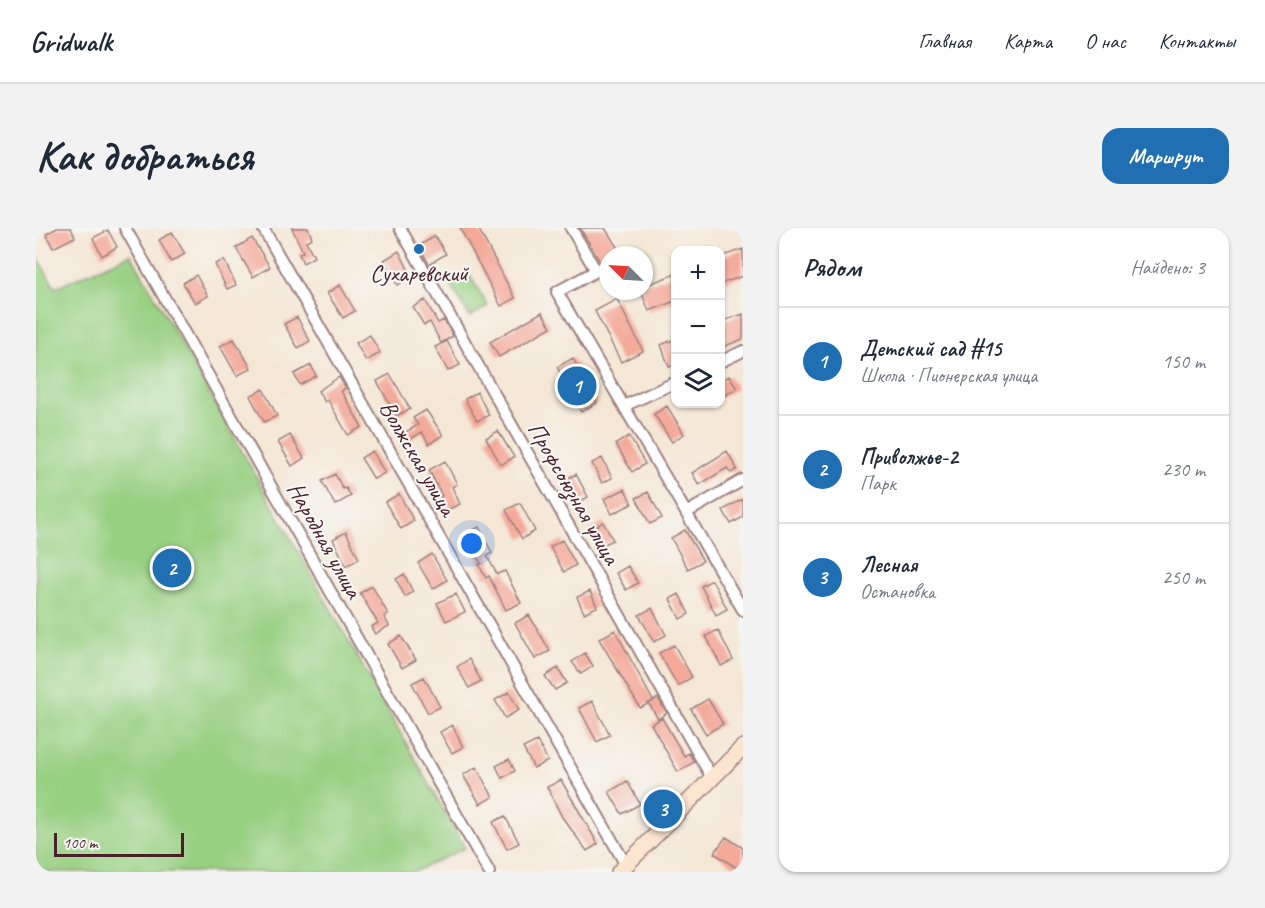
<!DOCTYPE html>
<html lang="ru">
<head>
<meta charset="utf-8">
<style>
	:root { --surface:#fff; --page:#f2f2f3; --text:#1f2937; --muted:#747a83; --line:#e0e1e3; --accent:#1f6fb2 }
	body { margin:0; font-family:Caveat,sans-serif; background:var(--page); color:var(--text) }
	.controls { position:absolute; right:18px; top:18px; display:grid; overflow:hidden; border-radius:12px; box-shadow:0 2px 4px #0004 }
	.controls button { width:54px; height:54px; display:grid; place-items:center; padding:0; border:0; border-bottom:2px solid var(--line); background:var(--surface); color:var(--text); font:30px sans-serif }
	.compass { position:absolute; left:563px; top:18px; width:54px; height:54px; border-radius:50%; background:var(--surface); box-shadow:0 2px 4px #0004; rotate:294deg }
	.scale { position:absolute; left:18px; bottom:15px; width:130px; box-sizing:border-box; padding-left:6px; border:3px solid #4a1f2b; border-top:0; font-size:16px; line-height:21px; white-space:nowrap; color:#4a1f2b; -webkit-text-stroke:4px #f6f6f2; paint-order:stroke }
	.you { position:absolute; left:436px; top:316px; width:21px; height:21px; margin:-15px; border:4px solid #fff; border-radius:50%; background:#1a73e8; box-shadow:0 0 0 9px #1a73e833 }
	.badge { display:grid; place-items:center; width:39px; height:39px; border-radius:50%; background:var(--accent); color:#fff; font-size:20px; font-weight:700 }
	.pin { position:absolute; translate:-50% -50%; border:3px solid #fff; box-shadow:0 2px 6px #0006 }
	.list { margin:0; padding:0; list-style:none }
	h2 { display:flex; justify-content:space-between; align-items:center; height:78px; margin:0; padding:0 24px; font-size:26px }
	h2 small { font-size:20px; font-weight:400; color:var(--muted) }
	.list li { display:grid; grid-template-columns:39px 1fr auto; gap:18px; align-items:center; box-sizing:border-box; height:108px; padding:0 24px; border-top:2px solid var(--line) }
	.list b { display:block; font-size:22px; white-space:nowrap }
	.list p { margin:0; font-size:20px; white-space:nowrap; color:var(--muted) }
	.list em { font-size:20px; font-style:normal; color:var(--muted) }
	.icon { flex:none; width:33px; height:33px; fill:none; stroke:currentColor; stroke-width:2; stroke-linecap:round; stroke-linejoin:round }
	.map { position:relative; flex:none; width:707px; height:644px; overflow:hidden; border-radius:18px }
	header { display:flex; align-items:center; gap:36px; box-sizing:border-box; height:84px; padding:0 30px; background:var(--surface); border-bottom:2px solid var(--line) }
	header strong { font-size:28px }
	nav { display:flex; gap:33px; margin-inline-start:auto; font-size:21px }
	.intro { display:flex; align-items:center; justify-content:space-between; box-sizing:border-box; height:144px; padding:0 36px }
	h1 { margin:0; font-size:42px }
	.button { padding:15px 27px; border-radius:18px; background:var(--accent); color:#fff; font-size:21px; font-weight:700 }
	main { display:flex; gap:36px; padding:0 36px }
	aside { flex:1; background:var(--surface); border-radius:18px; box-shadow:0 2px 4px #0004 }
	.map>svg:first-child { display:block }
</style>
</head>
<body>
<header>
<strong>Gridwalk</strong>
<nav><a>Главная</a><a>Карта</a><a>О нас</a><a>Контакты</a></nav>
</header>
<div class="intro"><h1>Как добраться</h1><a class="button">Маршрут</a></div>
<main>
<div class="map">
<svg width="707" height="644" viewBox="0 0 707 644">
	<rect width="100%" height="100%" fill="#f6f6f2"/>
	<filter id="ink" filterUnits="userSpaceOnUse"><feTurbulence type="fractalNoise" baseFrequency=".0167" numOctaves="2"/><feDisplacementMap in="SourceGraphic" scale="12" xChannelSelector="R" yChannelSelector="G"/><feConvolveMatrix kernelMatrix="1 2 1 2 8 2 1 2 1" color-interpolation-filters="sRGB"/></filter>
	<filter id="wash" filterUnits="userSpaceOnUse"><feTurbulence type="fractalNoise" baseFrequency=".008" numOctaves="4" result="noise"/><feDisplacementMap in="SourceGraphic" scale="24" xChannelSelector="R" yChannelSelector="G"/><feGaussianBlur stdDeviation="1.35" result="paint"/><feColorMatrix in="noise" values="0 0 0 0 0 0 0 0 0 0 0 0 0 0 0 0 0 1.4 0 .05"/><feComposite in="paint" operator="in"/></filter>
	<g filter="url(#wash)">
		<rect width="100%" height="100%" fill="#f4e7d5"/>
		<!-- green -->
		<path fill="#98d082" stroke="#717856" stroke-width="1.5" d="M95 26 429 620 378 644H0V27L19 60Z
			M431 43 452 78 434 89 413 54Z"/>
		<g id="blocks">
			<!-- building -->
			<path fill="#f4a999" d="M21 0H35L39 9 17 20 10 6Z
				M256 0H272L276 10 270 13 278 29 267 35 263 26 267 24Z
				M424 0H442L479 70 465 78Z
				M544 0H569L586 27H572V47Z
				M72 2 81 19 66 28 57 10Z
				M136 4 149 26 135 34 123 12Z
				M399 8 410 26 393 36 383 18Z
				M216 10 234 39 217 49 200 20Z
				M707 21V48L684 56V29Z
				M363 23 376 49 361 57 348 32Z
				M188 32 200 57 191 61 179 36Z
				M639 46V73L613 83 605 63H608V58Z
				M160 47 172 68 159 75 147 55Z
				M304 57 319 83 307 90 291 65Z
				M581 71 607 123 585 134 559 83Z
				M389 72 402 95 408 92 417 108 405 115 394 94 388 97 377 79Z
				M506 84 515 99 463 129 454 114Z
				M707 86V111L684 120V94Z
				M261 89 274 113 262 120 248 96Z
				M334 107 344 125 330 133 320 115Z
				M198 111 215 140 201 148 184 118Z
				M639 111V137L633 139 625 117Z
				M411 113 424 137 412 143 399 119Z
				M537 130 561 175 545 184 521 139Z
				M275 137 280 148 264 157 258 146Z
				M354 146 374 181 360 188 341 153Z
				M693 148 701 161 684 170V153Z
				M303 149 310 160 305 163 326 199 312 207 292 172 289 174 282 163Z
				M227 161 241 188 228 194 214 168Z
				M441 164 453 187 441 193 429 171Z
				M631 178 648 206 636 214 618 186Z
				M390 182 407 207 393 216 386 204 367 216 363 208 382 197 377 190Z
				M462 203 478 229 465 237 450 210Z
				M254 207 268 230 256 238 242 214Z
				M593 208 609 236 596 244 580 216Z
				M336 223 349 245 338 251 325 230Z
				M691 223 701 241 695 245 691 240 663 257 656 245Z
				M566 230 576 250 566 255 556 235Z
				M409 233 421 256 416 259 424 276 408 283 402 270 406 268 393 242Z
				M299 246 307 261 310 260 315 268 299 277 286 253Z
				M540 246 552 269 540 276 527 253Z
				M589 261 596 276 576 286 568 271Z
				M612 264 626 290 614 296 600 270Z
				M363 266 378 293 365 301 349 274Z
				M707 271V289L695 296 687 282Z
				M484 275 499 303 486 311 470 282Z
				M567 294 577 312 565 318 556 301Z
				M443 299 456 325 451 328 461 346 469 343 485 375 470 382 453 348 450 350 443 337 445 336 429 306Z
				M649 302 667 333 652 341 635 310Z
				M310 304 323 331 310 338 297 311Z
				M526 312 540 337 528 344 514 319Z
				M396 326 411 352 397 361 382 335Z
				M592 338 602 355 590 362 580 345Z
				M368 346 377 364 369 369 360 351Z
				M676 352 691 381 680 387 665 358Z
				M336 358 352 386 348 388 353 398 339 406 335 399 342 395 324 365Z
				M554 363 561 379 548 385 541 369Z
				M420 366 429 384 410 393 401 375Z
				M643 366 653 386 644 391 634 371Z
				M616 380 630 407 618 414 603 387Z
				M493 387 514 423 499 431 479 395Z
				M579 402 617 473 604 480 563 411Z
				M682 402 697 432 685 438 670 408Z
				M365 408 380 432 366 440 352 416Z
				M638 417 656 449 642 458 623 425Z
				M549 425 557 438 545 446 536 434Z
				M433 431 445 453 433 460 421 439Z
				M522 440 531 455 519 462 509 448Z
				M388 449 404 479 392 485 376 455Z
				M473 464 483 482 469 490 459 472Z
				M622 470 631 485 622 491 613 476Z
				M672 471 687 496 670 506 655 481Z
				M556 473 574 507 561 514 543 480Z
				M626 490 648 528 653 525 658 534 642 544 615 496Z
				M416 497 427 519 416 525 404 504Z
				M501 513 512 533 498 540 487 520Z
				M473 531 479 543 466 550 460 538Z
				M440 539 457 569 444 576 427 547Z
				M525 552 562 616 551 623 526 589 511 559Z
				M591 553 604 576 586 586 573 564Z
				M469 588 483 615 471 621 457 594Z
				M690 609 707 620V644L678 625Z"/>
		</g>
	</g>
	<g filter="url(#ink)">
		<use href="#blocks" fill-opacity="0" stroke="#9f8380" stroke-width="1.5"/>
		<g fill="none" stroke-linecap="round" stroke-linejoin="round">
			<!-- street casing -->
			<g stroke="#9f8380" stroke-width="14">
				<path id="street" d="M89 0 453 644
					M227 0 590 637
					M364 0 676 550
					M535 0 560 43 521 64 707 382
					M684 134 707 123
					M588 178 640 154
					M650 285 707 252"/>
			</g>
			<!-- secondary casing -->
			<g stroke="#9f8380" stroke-width="18">
				<path id="secondary" d="M583 644 707 519"/>
			</g>
			<!-- street -->
			<use href="#street" stroke="#fff" stroke-width="10"/>
			<!-- secondary -->
			<use href="#secondary" stroke="#fce5cf" stroke-width="15"/>
		</g>
	</g>
	<!-- markers -->
	<circle fill="#1f6fb2" stroke="#f6f6f2" stroke-width="2" cx="383" cy="21" r="6"/>
	<g text-anchor="middle" dominant-baseline="central" stroke-width="4.5" stroke-linejoin="round" paint-order="stroke">
		<!-- poi labels -->
		<g font-size="24" fill="#4a1f2b" stroke="#f6f6f2">
			<text x="383" y="45">Сухаревский</text>
		</g>
		<!-- street labels -->
		<g font-size="24" fill="#4a1f2b" stroke="#f6f6f2">
			<text transform="translate(382 230) rotate(60)">Волжская улица</text>
			<text transform="translate(538 265) rotate(60)">Профсоюзная улица</text>
			<text transform="translate(289 312) rotate(61)">Народная улица</text>
		</g>
	</g>
</svg>
<div class="controls">
<button>+</button>
<button>−</button>
<button><svg class="icon" aria-label="layers" viewBox="0 0 24 24"><path d="M12 4l9 5-9 5-9-5zM3 14l9 5 9-5"/></svg></button>
</div>
<svg class="compass" viewBox="-18 -18 36 36"><path d="M0-13l5 13h-10z" fill="#e53935"/><path d="M0 13l5-13h-10z" fill="#747a83"/></svg>
<div class="scale">100 m</div>
<div class="you"></div>
<div class="pin badge" style="left:541px;top:158px">1</div>
<div class="pin badge" style="left:136px;top:340px">2</div>
<div class="pin badge" style="left:627px;top:581px">3</div>
</div>
<aside>
<h2>Рядом<small>Найдено: 3</small></h2>
<ul class="list">
<li><span class="badge">1</span><div><b>Детский сад #15</b><p>Школа · Пионерская улица</p></div><em>150 m</em></li>
<li><span class="badge">2</span><div><b>Приволжье-2</b><p>Парк</p></div><em>230 m</em></li>
<li><span class="badge">3</span><div><b>Лесная</b><p>Остановка</p></div><em>250 m</em></li>
</ul>
</aside>
</main>
</body>
</html>
